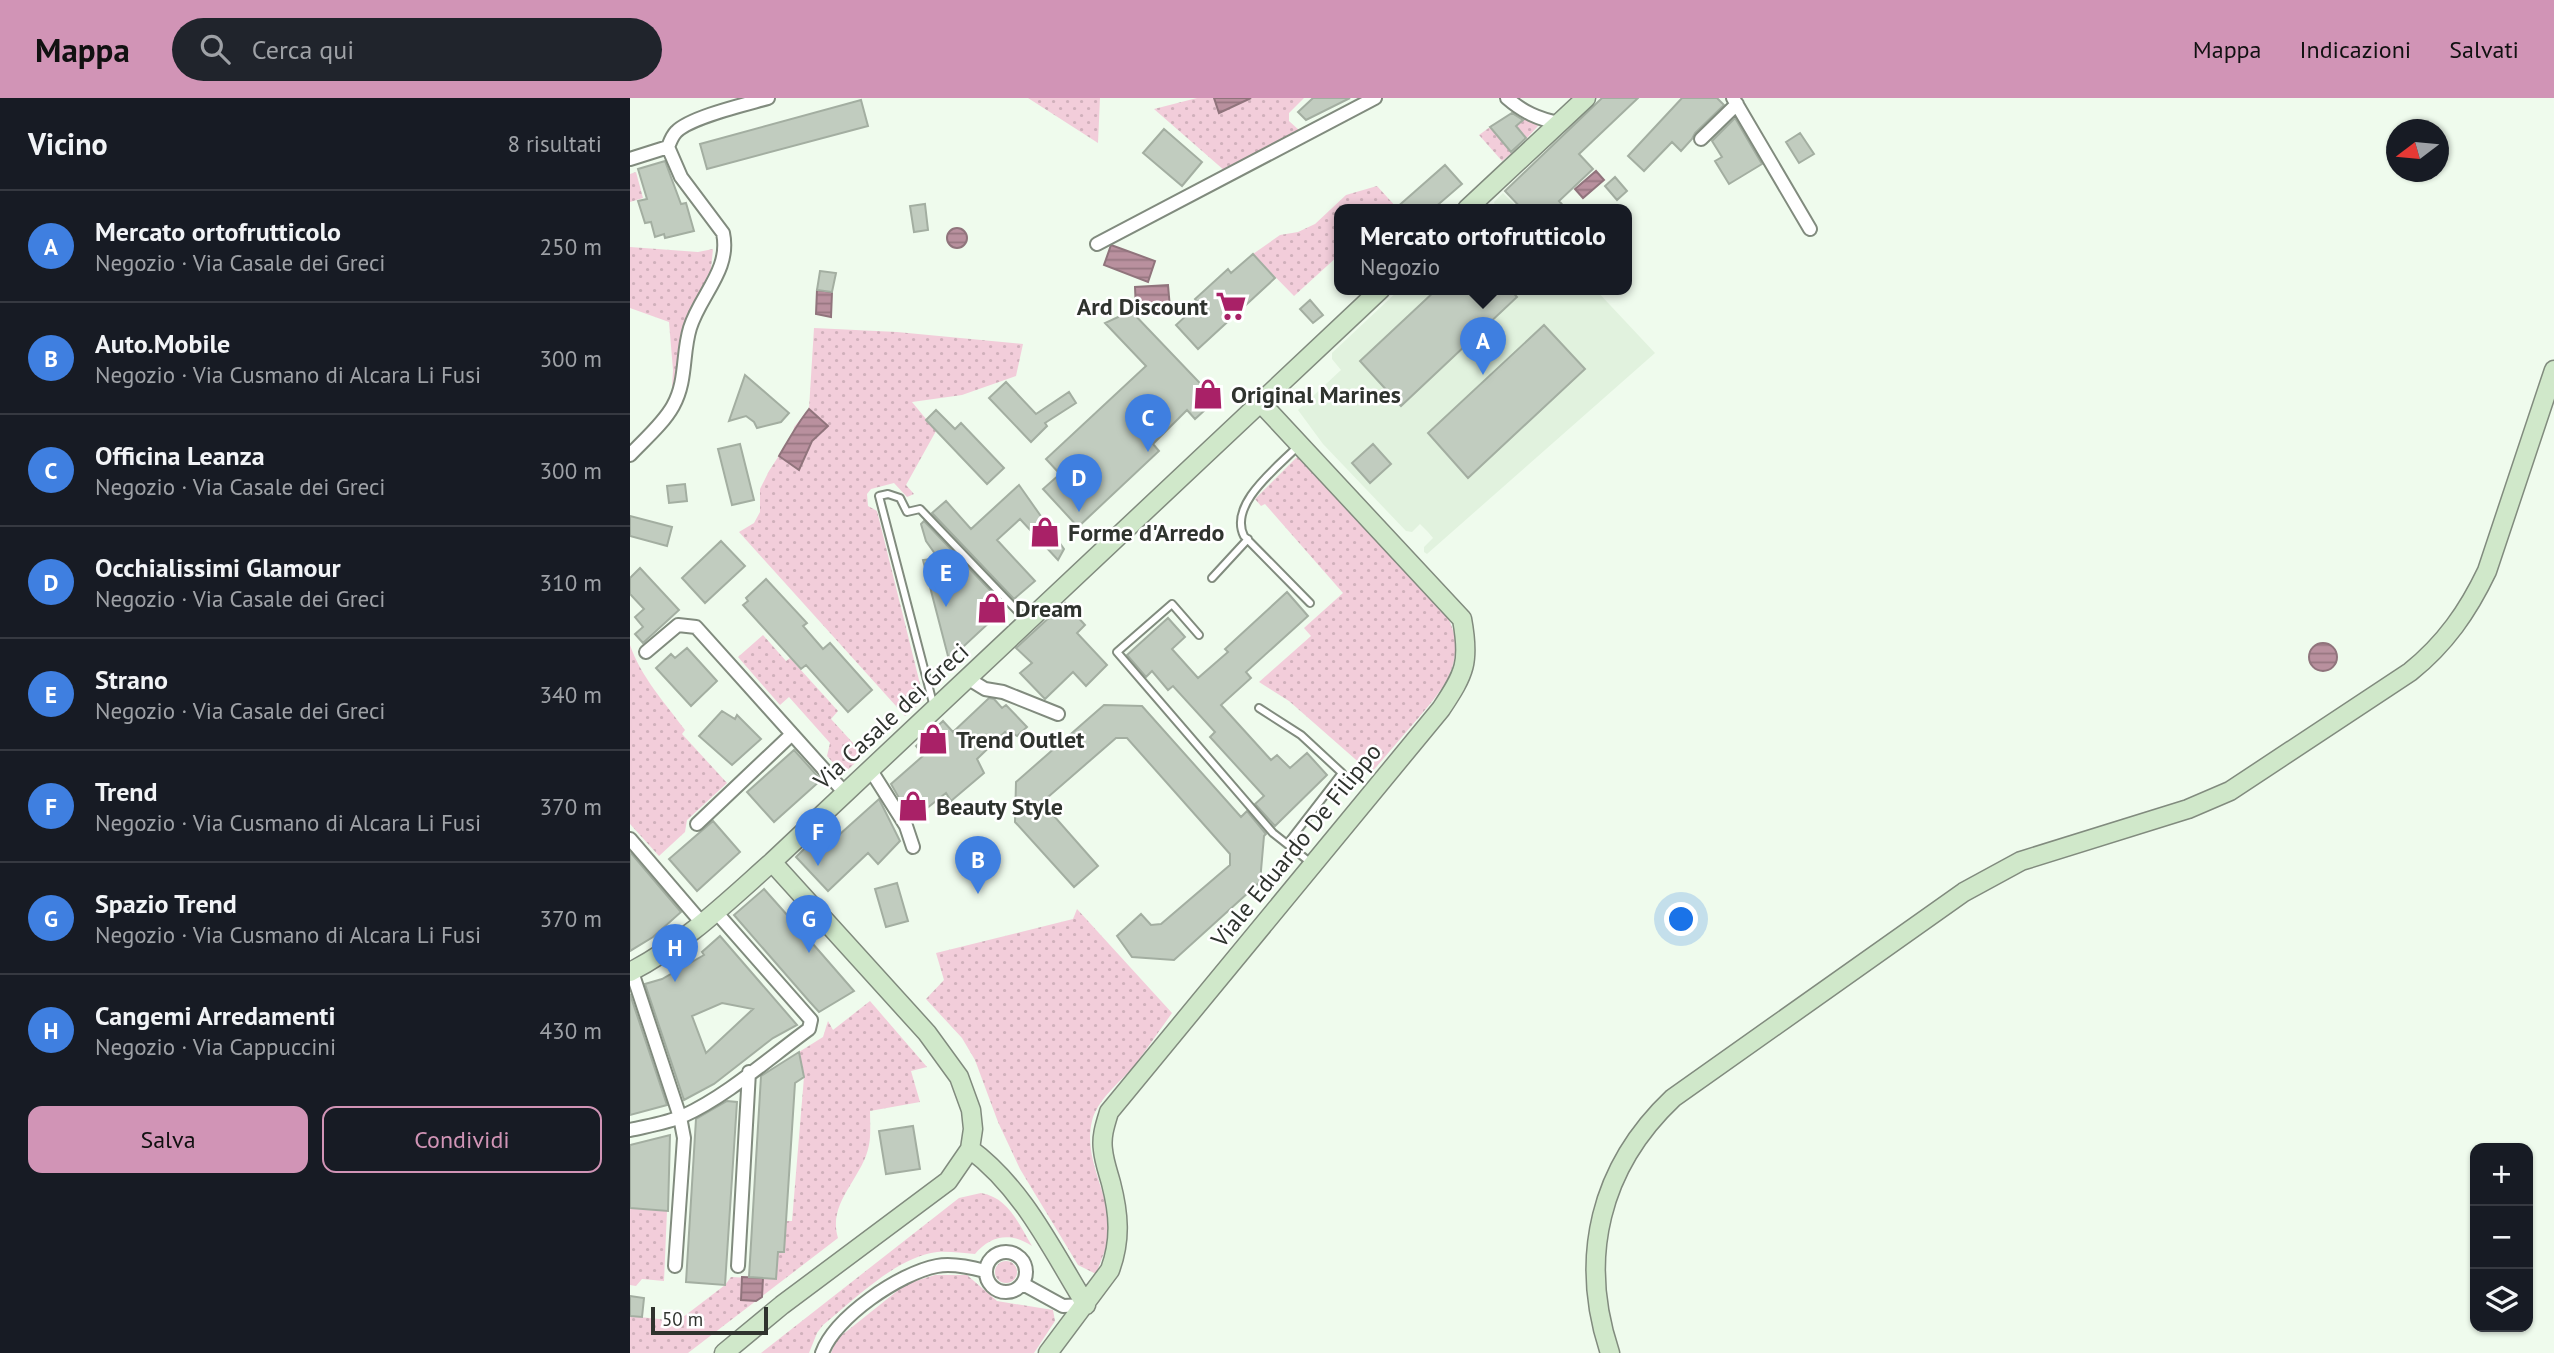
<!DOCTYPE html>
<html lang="it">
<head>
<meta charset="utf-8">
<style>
	:root { --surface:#171b24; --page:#20242c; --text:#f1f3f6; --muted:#9ea1a6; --line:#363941; --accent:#d194b6 }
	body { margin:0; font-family:"PT Sans",sans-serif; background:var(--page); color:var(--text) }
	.controls { position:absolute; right:21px; bottom:21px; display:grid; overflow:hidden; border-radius:14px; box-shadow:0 2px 5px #0004 }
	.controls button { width:63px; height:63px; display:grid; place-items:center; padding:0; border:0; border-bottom:2px solid var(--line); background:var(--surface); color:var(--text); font:35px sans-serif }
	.compass { position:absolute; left:1756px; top:21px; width:63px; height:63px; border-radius:50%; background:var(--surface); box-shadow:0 2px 5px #0004; rotate:254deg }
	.scale { position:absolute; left:21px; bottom:18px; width:117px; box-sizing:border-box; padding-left:7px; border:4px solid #2f332e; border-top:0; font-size:19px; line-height:24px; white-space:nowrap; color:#2f332e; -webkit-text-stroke:5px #fff; paint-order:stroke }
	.you { position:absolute; left:1052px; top:822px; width:24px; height:24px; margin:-18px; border:5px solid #fff; border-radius:50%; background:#1a73e8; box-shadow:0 0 0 10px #1a73e833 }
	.badge { display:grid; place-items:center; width:46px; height:46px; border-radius:50%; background:var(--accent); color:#fff; font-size:23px; font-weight:700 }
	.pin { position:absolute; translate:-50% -58px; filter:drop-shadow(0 2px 4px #0008) }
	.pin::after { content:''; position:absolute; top:37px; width:24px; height:21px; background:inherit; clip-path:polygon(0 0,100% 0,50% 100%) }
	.popup { position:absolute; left:704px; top:106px; width:298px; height:91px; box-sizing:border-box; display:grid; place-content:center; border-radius:14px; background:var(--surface); filter:drop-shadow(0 2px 5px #0005); font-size:23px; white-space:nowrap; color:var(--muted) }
	.popup b { font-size:26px; color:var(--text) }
	.popup::after { content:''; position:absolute; left:50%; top:100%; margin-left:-14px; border:14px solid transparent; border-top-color:var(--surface) }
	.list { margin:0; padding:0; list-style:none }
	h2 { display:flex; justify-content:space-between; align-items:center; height:91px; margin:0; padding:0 28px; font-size:30px }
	h2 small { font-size:23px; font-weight:400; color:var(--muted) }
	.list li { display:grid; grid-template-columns:46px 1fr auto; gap:21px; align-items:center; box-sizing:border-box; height:112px; padding:0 28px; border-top:2px solid var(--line) }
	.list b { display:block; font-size:26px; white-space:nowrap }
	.list p { margin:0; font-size:23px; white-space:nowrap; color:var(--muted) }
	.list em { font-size:23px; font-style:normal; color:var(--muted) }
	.actions { display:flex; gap:14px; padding:21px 28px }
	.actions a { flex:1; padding:16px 0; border:2px solid var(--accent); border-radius:14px; text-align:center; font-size:24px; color:var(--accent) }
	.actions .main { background:var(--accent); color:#111 }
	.icon { flex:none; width:38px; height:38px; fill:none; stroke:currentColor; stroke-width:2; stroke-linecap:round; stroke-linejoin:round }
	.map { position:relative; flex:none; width:1924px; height:1255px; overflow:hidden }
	header { display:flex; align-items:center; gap:42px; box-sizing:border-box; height:98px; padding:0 35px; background:var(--accent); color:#111 }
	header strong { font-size:33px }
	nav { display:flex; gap:38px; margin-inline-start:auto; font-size:24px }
	.search { width:490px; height:63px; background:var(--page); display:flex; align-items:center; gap:18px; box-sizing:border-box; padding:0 24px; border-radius:38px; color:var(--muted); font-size:26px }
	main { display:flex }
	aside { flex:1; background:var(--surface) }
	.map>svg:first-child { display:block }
</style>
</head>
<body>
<header>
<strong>Mappa</strong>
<div class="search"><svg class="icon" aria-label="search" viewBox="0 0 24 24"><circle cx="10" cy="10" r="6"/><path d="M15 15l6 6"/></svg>Cerca qui</div>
<nav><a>Mappa</a><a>Indicazioni</a><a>Salvati</a></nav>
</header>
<main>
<aside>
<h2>Vicino<small>8 risultati</small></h2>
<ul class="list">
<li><span class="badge" style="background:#3f7fe0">A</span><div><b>Mercato ortofrutticolo</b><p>Negozio · Via Casale dei Greci</p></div><em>250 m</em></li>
<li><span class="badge" style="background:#3f7fe0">B</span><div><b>Auto.Mobile</b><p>Negozio · Via Cusmano di Alcara Li Fusi</p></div><em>300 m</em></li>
<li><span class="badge" style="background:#3f7fe0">C</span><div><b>Officina Leanza</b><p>Negozio · Via Casale dei Greci</p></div><em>300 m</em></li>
<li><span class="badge" style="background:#3f7fe0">D</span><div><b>Occhialissimi Glamour</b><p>Negozio · Via Casale dei Greci</p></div><em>310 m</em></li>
<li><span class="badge" style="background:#3f7fe0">E</span><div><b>Strano</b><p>Negozio · Via Casale dei Greci</p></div><em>340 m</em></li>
<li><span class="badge" style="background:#3f7fe0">F</span><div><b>Trend</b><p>Negozio · Via Cusmano di Alcara Li Fusi</p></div><em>370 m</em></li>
<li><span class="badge" style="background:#3f7fe0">G</span><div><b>Spazio Trend</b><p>Negozio · Via Cusmano di Alcara Li Fusi</p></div><em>370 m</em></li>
<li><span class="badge" style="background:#3f7fe0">H</span><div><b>Cangemi Arredamenti</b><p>Negozio · Via Cappuccini</p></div><em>430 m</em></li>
</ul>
<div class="actions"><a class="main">Salva</a><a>Condividi</a></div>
</aside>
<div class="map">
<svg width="1924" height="1255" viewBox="0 0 1924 1255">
	<defs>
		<pattern id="grass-dots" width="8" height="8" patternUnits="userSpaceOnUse" patternTransform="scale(1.75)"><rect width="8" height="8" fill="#f2cdda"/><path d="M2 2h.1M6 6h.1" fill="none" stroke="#d0b0bb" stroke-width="1.8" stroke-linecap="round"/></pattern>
		<pattern id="water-rules" width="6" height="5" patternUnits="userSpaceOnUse" patternTransform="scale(1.75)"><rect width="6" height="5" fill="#b9909e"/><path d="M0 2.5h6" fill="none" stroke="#977681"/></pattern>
	</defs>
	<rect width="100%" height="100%" fill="#effbed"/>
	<!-- built -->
	<path fill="#e1f2de" d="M873 95 889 111H866L864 104Z
		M770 191H965L1025 255 797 456 794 454V449L803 440 798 434 790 426 782 434 776 433 693 346 668 312 711 272 702 261V255Z"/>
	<!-- grass -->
	<path fill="url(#grass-dots)" d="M398 0H470L468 45Z
		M567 0H584L589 15 621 0H674L659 15V23L670 33 595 73 524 11Z
		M895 20 906 23 908 28 897 40 886 28Z
		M860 29 882 55 872 63 849 37Z
		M6 74 13 100 0 104V76Z
		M747 88 768 111H710L709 151 707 154 709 157 664 198 623 156 650 137 668 134 685 126 716 97Z
		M0 149 68 154 83 151 81 171 54 229 48 281 42 290 43 272 39 224 0 210Z
		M184 230 267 234 393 246 386 278 332 297 282 304 306 333 276 387 284 396 277 399 264 385 241 391 237 396 238 408 247 413 294 602 275 618 109 434 124 425 130 414V391L139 373 163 336 164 329 179 311Z
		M667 359 816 516C841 561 812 593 783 626 769 642 755 659 741 675L659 603 629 584 681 538 674 530 713 495 635 406 631 408 625 401Z
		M133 537 156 563 160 560 208 613 201 621 234 657 213 676 197 658 200 645 159 599 150 607 108 559Z
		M0 547C11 579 35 605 55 632L52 636 97 685 57 722 55 734 29 758 0 726Z
		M447 811 542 915C529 933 517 951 504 968 490 984 467 1002 462 1023 452 1064 484 1100 478 1140 476 1152 470 1165 466 1176L448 1167 390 1071 368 1024 345 962 332 940 296 901 314 882 306 855 443 821Z
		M240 903 297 969 281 973 290 1004 240 1013C240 1024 241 1037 239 1047 233 1080 197 1104 208 1140L58 1255H0V1218L48 1223 95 1187 101 1179 146 1181 148 1154H154L156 1123H162L174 979 169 954 193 939 198 923 203 932Z
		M351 1095C379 1100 388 1125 402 1148 381 1134 361 1137 345 1156 332 1155 319 1153 307 1154 266 1159 224 1202 193 1227L187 1235 179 1255H131L329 1100Z
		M0 1110 37 1113 34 1183 12 1181 6 1188 0 1187Z
		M365 1174a11 11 0 1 1 22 0a11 11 0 1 1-22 0Z
		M305 1177H337L367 1203 423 1212 425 1223 404 1255H201L207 1241 276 1186Z"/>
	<!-- water -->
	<path fill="url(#water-rules)" stroke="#90747c" stroke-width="2" d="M584 0H621L589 15Z
		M966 73 974 82 953 100 945 91Z
		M317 140a10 10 0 1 1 20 0a10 10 0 1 1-20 0Z
		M481 147 525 163 518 184 474 167Z
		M538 187 540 210 506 213 505 189Z
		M187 192 202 194 201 219 186 216Z
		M179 311 198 328 182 343 169 372 149 358C159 341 167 326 179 311Z
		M1679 559a14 14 0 1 1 28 0a14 14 0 1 1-28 0Z
		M112 1179 133 1180 132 1199 126 1203 111 1202Z"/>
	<!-- building -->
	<path fill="#c1ccbf" stroke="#a3aea1" stroke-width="2" fill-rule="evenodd" d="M683 0H720L676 22 668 14Z
		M972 0H1008L949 56 963 71 929 103 936 111H892L875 93Z
		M1052 0H1087L1094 7 1065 35 1062 41 1051 53 1042 44 1014 73 998 58Z
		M231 2 238 28 77 71 70 46Z
		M882 15 893 22 886 28 896 40 881 54 860 29Z
		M1105 20 1132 66 1099 86 1085 63 1092 59 1082 43Z
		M534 31 572 64 552 88 513 55Z
		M1170 35 1184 56 1169 65 1156 44Z
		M35 63 51 106 56 105 64 133 35 140 34 136 25 139 21 124 15 125 8 103 17 101 8 71Z
		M815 67 832 86 803 111H765Z
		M985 79 997 93 987 102 975 88Z
		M295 106 298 132 284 134 280 108Z
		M623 156 645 180 568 251 546 227 569 206 565 201 598 171 601 175Z
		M190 173 206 175 202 194 187 192Z
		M807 191H880L887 199 771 308 730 263Z
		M680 202 693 217 683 225 670 211Z
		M501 213 586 302 565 321 557 312 523 346 529 353 448 429 413 391 430 376 416 361 516 268 475 225Z
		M914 227 955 271 838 380 798 335Z
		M115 277 159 315 151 324 127 330 124 324 116 318 99 323Z
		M376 284 406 316 439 294 446 305 415 325 417 328 401 344 359 300Z
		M306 312 325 331 331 325 374 370 357 386 296 322Z
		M110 346 124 402 102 407 88 351Z
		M743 346 761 366 740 385 722 365Z
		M55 386 57 403 39 405 37 388Z
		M389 387 434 451 428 462 390 421 367 442 405 483 384 501 302 415 316 403 341 431Z
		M0 418 42 429 37 448 0 438Z
		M294 423 376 509 319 562 293 462 308 460 296 443 291 426Z
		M91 443 115 468 75 505 52 480Z
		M10 470 49 512 13 545 5 536 13 529 5 519 14 511 0 496V480Z
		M136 481 177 525 173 528 193 551 200 545 242 592 218 614 176 567 171 571 113 507 118 503 116 500Z
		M657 494 678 518 616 574 621 580 591 607 641 662 647 657 660 670 677 655 697 677 645 728 625 706 634 698 580 639 585 634 543 588 538 592 522 573 516 579 497 557 538 520 555 539 542 551 568 580 598 554 595 551Z
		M435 505 455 527 447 535 477 567 456 588 443 574 415 601 390 575 402 565 386 550Z
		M57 550 87 583 61 608 26 570 41 556 45 560Z
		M359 600 364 601 372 610 376 607 397 629 387 638 384 636 380 639 375 634 347 661 354 675 321 703 316 695 286 719 269 700 261 686 294 657 286 648 313 623 323 634Z
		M474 607 512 608 611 719 617 713 636 736 634 738 630 784 544 862 502 859 487 838 511 816 521 827 531 826 600 767V756L497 640H486L418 699 416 709 468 768 444 789 385 724 386 684Z
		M92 613 105 621 107 617 131 641 102 667 69 638Z
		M164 652 191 682 144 724 117 694Z
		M249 701 270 743 248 766 238 755 198 793 166 759 200 725 210 736Z
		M83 723 110 754 67 793 39 761Z
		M0 754 51 814 23 839 0 853Z
		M267 785 278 823 256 829 245 791Z
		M134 791 190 854 224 893 189 914 179 903 104 817Z
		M90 838 167 927 143 940 84 986 54 1002 15 886 32 881 74 857 72 854ZM92 905 123 911 76 955 62 918Z
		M0 896 37 1007 0 1017Z
		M169 954 174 979 165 985 154 1154H148L146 1181 119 1179 131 978Z
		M97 1003 107 1004 95 1187 56 1184 66 1021Z
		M283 1028 290 1071 256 1076 249 1033Z
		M40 1037 38 1113 0 1110V1047Z
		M0 1198 14 1200 12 1219 0 1218Z"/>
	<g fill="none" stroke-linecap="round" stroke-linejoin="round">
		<!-- lane casing -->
		<g stroke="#818b7e" stroke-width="10">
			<path id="lane" d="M668 348C648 369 598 406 614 438L680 505
				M582 480 618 441
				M569 537 542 506 487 554 643 735 681 765
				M304 609 249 398 258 396 270 400 277 414 290 411 397 523
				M629 610 671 637 712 675 657 746"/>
		</g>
		<!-- street casing -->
		<g stroke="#818b7e" stroke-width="16">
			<path id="street" d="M877 0C893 14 908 21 929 25
				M1103 0 1180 131
				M1071 41 1107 6
				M38 49C40 44 42 38 46 34 60 19 117 6 138 0
				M0 61 38 49
				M467 146 745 0
				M0 357C14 342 33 326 43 308 57 283 52 256 60 230 70 197 101 172 93 135L51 79 38 49
				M16 554 48 527 66 529 215 695
				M337 580 355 591 373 594 428 616
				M240 671 276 728 283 749
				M67 726 162 636
				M0 741 72 825
				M2 874 50 1019 54 1040 45 1168
				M0 1032C17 1028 37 1025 53 1018 97 998 139 960 179 931L181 922 86 814
				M356 1174a20 20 0 1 1 40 0a20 20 0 1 1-40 0Z
				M108 1168 119 974
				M393 1186 433 1208 456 1207
				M192 1255C205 1219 270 1175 307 1168 322 1165 340 1169 355 1173"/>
		</g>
		<!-- secondary casing -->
		<g stroke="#818b7e" stroke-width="21">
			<path id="secondary" d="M837 111 956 0
				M0 874C53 847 98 803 142 764L751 191
				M340 1051C393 1090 422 1152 456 1207
				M94 1255 152 1207 318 1083 340 1051 343 1031 341 1012 329 979 297 935 142 764
				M418 1255 480 1172C491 1142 489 1116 481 1085 478 1074 474 1063 473 1052 471 1039 475 1027 479 1014L811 611C835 575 840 564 832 521L630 304
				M980 1255C948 1160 970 1069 1043 1000L1334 794 1391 763 1558 711 1600 693 1780 574C1815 546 1838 513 1857 473L1924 272"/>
		</g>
		<!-- lane -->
		<use href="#lane" stroke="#fff" stroke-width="6"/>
		<!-- street -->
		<use href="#street" stroke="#fff" stroke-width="12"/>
		<!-- secondary -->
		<use href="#secondary" stroke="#d0e8ca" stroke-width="18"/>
	</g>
	<!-- icons -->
	<defs>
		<g id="supermarket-bare" transform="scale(2.415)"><path d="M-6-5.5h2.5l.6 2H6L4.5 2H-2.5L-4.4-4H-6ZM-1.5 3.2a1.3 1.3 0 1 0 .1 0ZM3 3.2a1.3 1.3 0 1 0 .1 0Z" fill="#a92167" stroke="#fff" stroke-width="2.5" paint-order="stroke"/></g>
		<g id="shop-bare" transform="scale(2.415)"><path d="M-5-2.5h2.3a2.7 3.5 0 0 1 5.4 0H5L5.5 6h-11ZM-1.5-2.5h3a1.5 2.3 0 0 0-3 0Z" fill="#a92167" stroke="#fff" stroke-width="2.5" paint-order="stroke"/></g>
	</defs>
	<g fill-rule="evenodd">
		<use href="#supermarket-bare" x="601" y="208"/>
		<use href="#shop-bare" x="578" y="296"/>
		<use href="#shop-bare" x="415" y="434"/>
		<use href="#shop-bare" x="362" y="510"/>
		<use href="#shop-bare" x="303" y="641"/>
		<use href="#shop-bare" x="283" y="708"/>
	</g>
	<g text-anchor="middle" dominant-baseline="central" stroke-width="5" stroke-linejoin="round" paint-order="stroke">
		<!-- poi labels -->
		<g font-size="24" font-weight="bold" fill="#2f332e" stroke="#fff" text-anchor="start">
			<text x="578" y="208" text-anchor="end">Ard Discount</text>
			<text x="601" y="296">Original Marines</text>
			<text x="438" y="434">Forme d'Arredo</text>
			<text x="385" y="510">Dream</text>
			<text x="326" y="641">Trend Outlet</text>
			<text x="306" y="708">Beauty Style</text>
		</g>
		<!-- street labels -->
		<g font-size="24" fill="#2f332e" stroke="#fff">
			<text transform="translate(261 618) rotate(-43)">Via Casale dei Greci</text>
			<text transform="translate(666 747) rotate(-51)">Viale Eduardo De Filippo</text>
		</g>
	</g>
</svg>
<div class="controls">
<button>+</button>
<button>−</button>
<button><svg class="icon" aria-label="layers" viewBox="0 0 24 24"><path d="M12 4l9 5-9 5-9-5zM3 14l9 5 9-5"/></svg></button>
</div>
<svg class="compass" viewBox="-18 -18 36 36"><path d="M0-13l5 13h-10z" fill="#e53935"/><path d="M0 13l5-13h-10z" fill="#9ea1a6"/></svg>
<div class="scale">50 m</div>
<div class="you"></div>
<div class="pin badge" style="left:853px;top:277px;background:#3f7fe0">A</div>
<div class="popup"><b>Mercato ortofrutticolo</b>Negozio</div>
<div class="pin badge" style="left:348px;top:796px;background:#3f7fe0">B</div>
<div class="pin badge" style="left:518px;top:354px;background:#3f7fe0">C</div>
<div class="pin badge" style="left:449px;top:414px;background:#3f7fe0">D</div>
<div class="pin badge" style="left:316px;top:509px;background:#3f7fe0">E</div>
<div class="pin badge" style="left:188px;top:768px;background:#3f7fe0">F</div>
<div class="pin badge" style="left:179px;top:855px;background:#3f7fe0">G</div>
<div class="pin badge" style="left:45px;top:884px;background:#3f7fe0">H</div>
</div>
</main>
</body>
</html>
